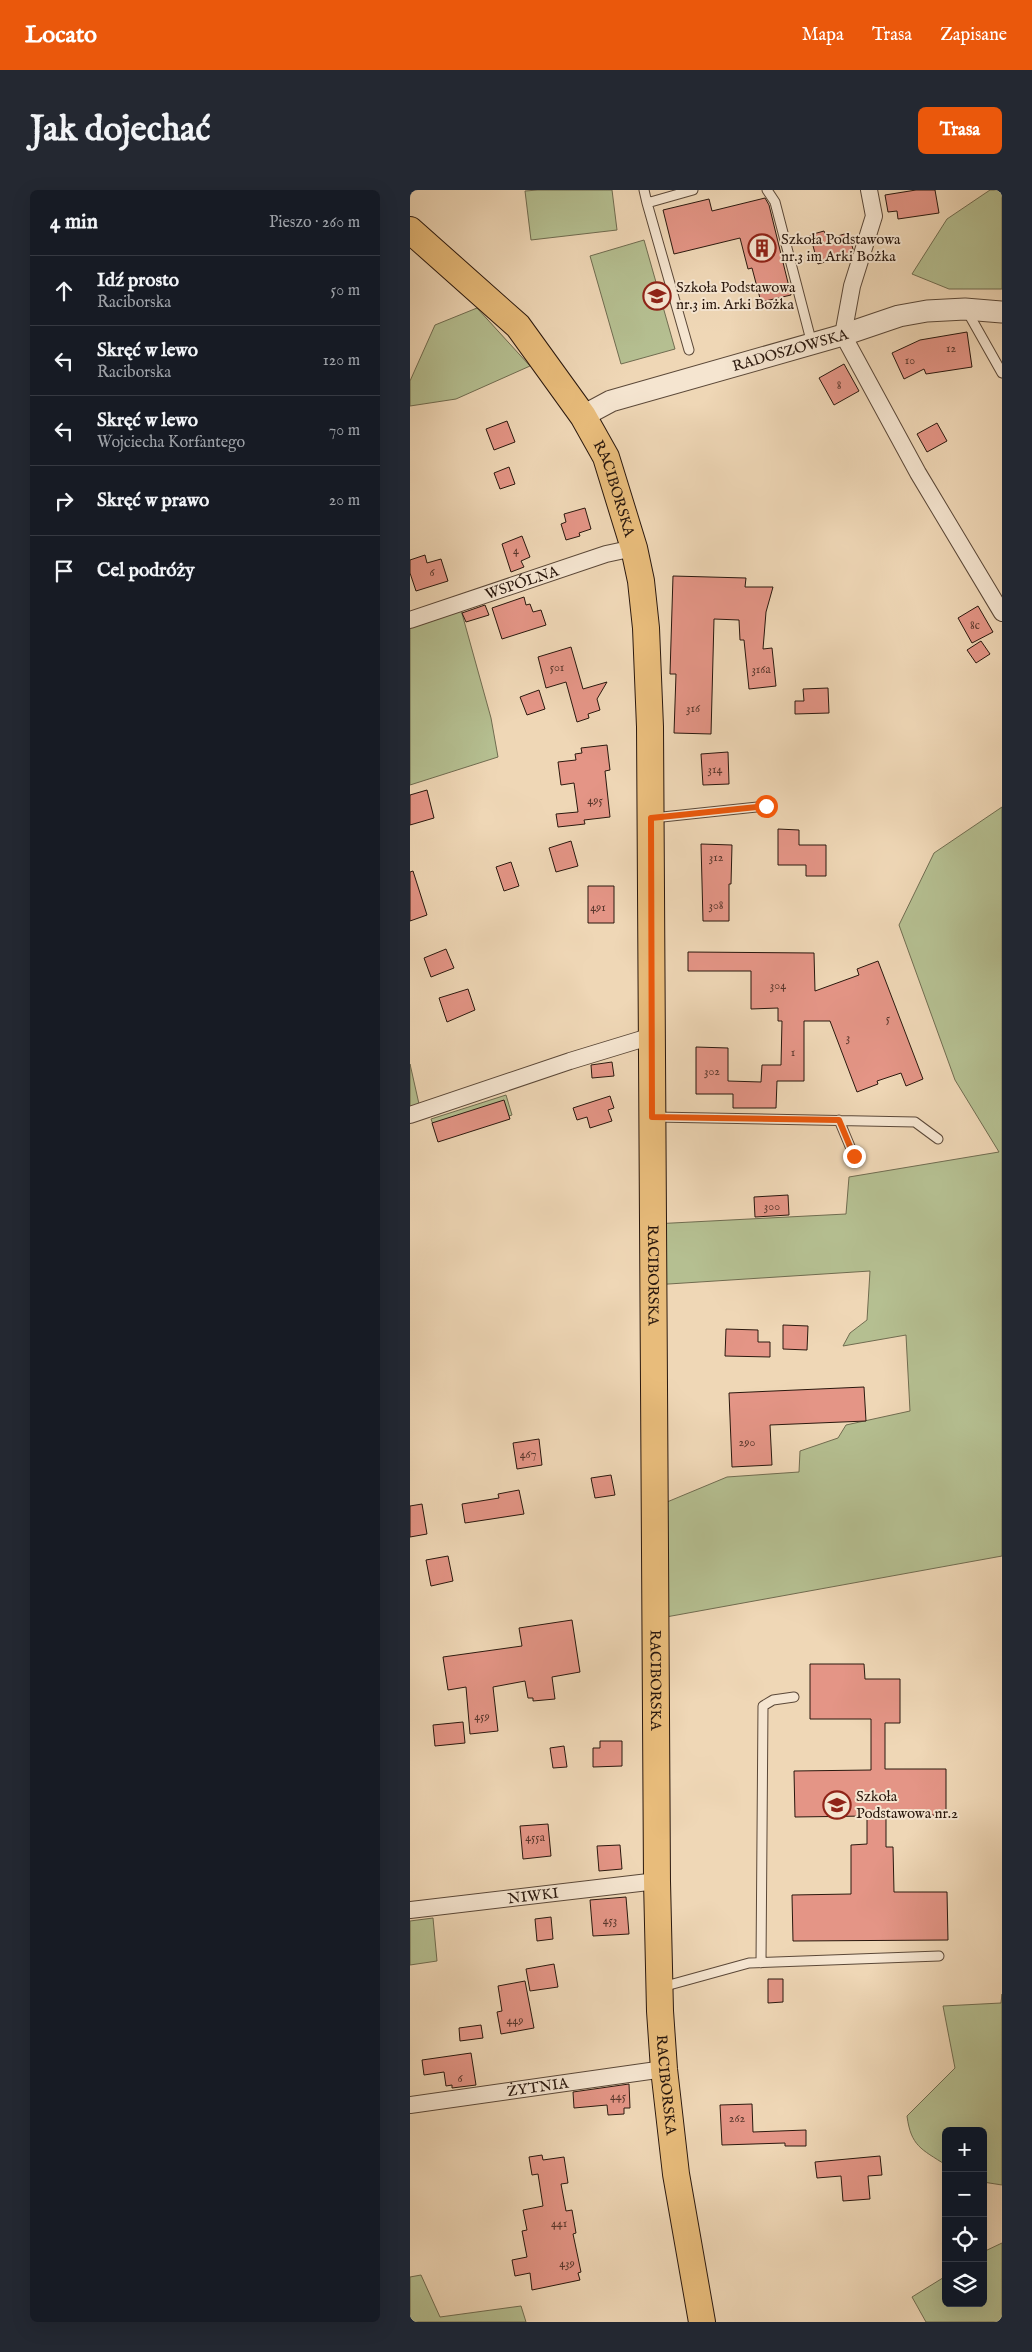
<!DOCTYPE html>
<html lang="pl">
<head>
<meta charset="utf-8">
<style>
	:root { --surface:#171b24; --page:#242831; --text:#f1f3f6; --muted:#9ea1a6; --line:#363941; --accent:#ea580c }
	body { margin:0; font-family:"IM FELL English",serif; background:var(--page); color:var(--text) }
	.controls { position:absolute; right:15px; bottom:15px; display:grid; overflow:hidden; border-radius:8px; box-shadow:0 5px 20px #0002 }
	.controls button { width:45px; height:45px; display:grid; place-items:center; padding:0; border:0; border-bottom:1px solid var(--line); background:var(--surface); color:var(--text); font:25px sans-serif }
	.stop { position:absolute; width:15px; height:15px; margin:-11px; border:4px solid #ea580c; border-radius:50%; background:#fff }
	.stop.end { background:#ea580c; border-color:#fff; box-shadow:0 1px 5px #0008 }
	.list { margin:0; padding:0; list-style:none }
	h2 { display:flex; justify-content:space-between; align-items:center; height:65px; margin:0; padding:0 20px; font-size:21px }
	h2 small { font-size:16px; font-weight:400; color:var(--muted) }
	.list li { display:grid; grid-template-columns:32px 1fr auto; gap:15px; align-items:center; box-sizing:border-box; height:70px; padding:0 20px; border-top:1px solid var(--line) }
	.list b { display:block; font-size:19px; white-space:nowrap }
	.list p { margin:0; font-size:16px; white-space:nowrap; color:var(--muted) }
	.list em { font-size:16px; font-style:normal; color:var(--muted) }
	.icon { flex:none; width:28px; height:28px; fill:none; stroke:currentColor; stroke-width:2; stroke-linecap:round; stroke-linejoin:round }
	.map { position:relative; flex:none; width:592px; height:2132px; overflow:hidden; border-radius:8px }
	header { display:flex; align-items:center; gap:30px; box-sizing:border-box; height:70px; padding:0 25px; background:var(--accent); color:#fff }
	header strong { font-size:24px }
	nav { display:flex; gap:28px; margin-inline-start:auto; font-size:18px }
	.intro { display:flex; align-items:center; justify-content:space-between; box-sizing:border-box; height:120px; padding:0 30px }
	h1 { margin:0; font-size:35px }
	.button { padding:12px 22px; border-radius:8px; background:var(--accent); color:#fff; font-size:18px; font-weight:700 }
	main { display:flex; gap:30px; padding:0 30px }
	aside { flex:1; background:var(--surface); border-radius:8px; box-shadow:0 5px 20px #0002 }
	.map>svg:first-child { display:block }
</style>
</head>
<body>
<header>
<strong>Locato</strong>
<nav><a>Mapa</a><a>Trasa</a><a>Zapisane</a></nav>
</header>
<div class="intro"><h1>Jak dojechać</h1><a class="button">Trasa</a></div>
<main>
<aside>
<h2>4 min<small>Pieszo · 260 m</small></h2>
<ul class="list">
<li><svg class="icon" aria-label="ahead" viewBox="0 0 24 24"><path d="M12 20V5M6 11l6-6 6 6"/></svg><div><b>Idź prosto</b><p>Raciborska</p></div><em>50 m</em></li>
<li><svg class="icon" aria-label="left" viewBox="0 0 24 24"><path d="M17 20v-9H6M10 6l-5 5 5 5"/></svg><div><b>Skręć w lewo</b><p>Raciborska</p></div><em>120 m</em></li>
<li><svg class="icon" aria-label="left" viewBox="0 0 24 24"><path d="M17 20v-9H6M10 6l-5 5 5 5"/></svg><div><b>Skręć w lewo</b><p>Wojciecha Korfantego</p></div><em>70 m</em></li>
<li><svg class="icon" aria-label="right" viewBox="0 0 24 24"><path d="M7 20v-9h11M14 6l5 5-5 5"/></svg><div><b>Skręć w prawo</b></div><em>20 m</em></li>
<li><svg class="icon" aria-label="arrive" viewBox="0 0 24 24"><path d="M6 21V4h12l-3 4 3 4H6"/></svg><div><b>Cel podróży</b></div></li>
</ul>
</aside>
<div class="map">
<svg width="592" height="2132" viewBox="0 0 592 2132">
	<rect width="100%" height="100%" fill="#efd7b6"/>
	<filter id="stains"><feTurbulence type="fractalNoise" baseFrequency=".004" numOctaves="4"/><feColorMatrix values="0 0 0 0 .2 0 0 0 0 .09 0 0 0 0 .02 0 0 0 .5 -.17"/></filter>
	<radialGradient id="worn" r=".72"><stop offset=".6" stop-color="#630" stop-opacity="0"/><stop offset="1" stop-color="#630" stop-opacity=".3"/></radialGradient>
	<!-- green -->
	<path fill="#b5bf91" stroke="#706c50" d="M128 0H202L207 40 121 50 115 1Z
		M580 0H592V99H539L502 84 537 29Z
		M234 50 265 159 211 174 180 66Z
		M67 118 120 176 46 209 0 216V191L25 135Z
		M51 420 81 528 88 567 0 595V436Z
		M592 617V1366L245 1429V1317L317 1287 389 1282 390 1261 428 1248 436 1235 500 1221 496 1145 433 1156 440 1143 457 1130 460 1081 243 1095V1034L436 1024 439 987 589 962 545 890 489 735 524 663Z
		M0 874 9 914 0 917Z
		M96 905 102 925 28 949 21 929Z
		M23 1728 27 1771 0 1775V1731Z
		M592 1804V1995L573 1992V1941H536V1975C511 1959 501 1956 497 1926L545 1878 533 1816 591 1813Z
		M592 2053V2132H516L502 2107 536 2086V2113H573V2062Z
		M11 2085 30 2127 111 2116 116 2132H0V2087Z"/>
	<!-- building -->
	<path fill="#e49586" stroke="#2a180e" d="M506 0H525L529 23 488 29 487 21 478 22 475 5Z
		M355 8 359 15 381 105 351 112 342 78 338 79 330 48 264 64 253 20 299 9 302 21Z
		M414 41 417 49 438 43 443 59 442 64 408 74 400 45Z
		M557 142 562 177 516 184 514 179 494 189 482 163 510 150Z
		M434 174 449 201 424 215 409 188Z
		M97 231 105 252 84 260 76 239Z
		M527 233 537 251 517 262 507 244Z
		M99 277 105 294 90 299 84 283Z
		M175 318 181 339 169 343 170 346 156 350 151 334 156 332 154 324Z
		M112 346 120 367 111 371 114 377 101 382 92 354Z
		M15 365 17 373 31 369 38 391 6 401 0 383V370Z
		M263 386 336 388 335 397H363L356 422 353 459 362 458 366 496 339 499 334 450H330L329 430 304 429 301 544 264 543 266 484H260Z
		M114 407 116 415 120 414 123 422 131 420 136 435 92 449 82 418Z
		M75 415 79 425 56 432 52 423Z
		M568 416 583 442 562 453 548 428Z
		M571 451 580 464 566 473 557 460Z
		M161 457 173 499 197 492 187 509 190 520 178 524 179 528 167 532 156 492 136 498 128 467Z
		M418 498 419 523 385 524V511H394L393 499Z
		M129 500 135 519 117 525 110 507Z
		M197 555 200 580 195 581 200 627 174 630 175 634 148 637 146 624 168 622 164 593 151 595 148 572 166 570 165 564 172 563 171 558Z
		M318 562 319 594 293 595 291 564Z
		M17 600 24 628 0 635V605Z
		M368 639 389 640V655H416V686H396V675H368Z
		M161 651 168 676 146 682 139 658Z
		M291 654 322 655 321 694H319V731H293Z
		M101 672 109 696 94 701 86 677Z
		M3 681 17 725 0 731V682Z
		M178 696H204V733H178Z
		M36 759 44 778 21 787 14 768Z
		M278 762 404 763 405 801 449 785 447 779 468 771 513 889 496 896 491 883 467 891 468 894 447 902 420 831H394V891H367L366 918H323V904H286V857L318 858V891L351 892 352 875H371L372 831H368V818L341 819V781H278Z
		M58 799 65 820 37 832 29 808Z
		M202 872 204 886 182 888 181 875Z
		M200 906 204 918 198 920 202 931 180 938 177 927 167 930 163 918Z
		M94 910 100 929 28 952 22 933Z
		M378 1005 379 1025 345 1027 344 1007Z
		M373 1135 398 1136 397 1160 373 1159Z
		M316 1139 348 1140V1152H360V1167L315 1166Z
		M454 1197 456 1231 360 1235 362 1275 322 1277 319 1203Z
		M129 1249 132 1275 107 1279 103 1253Z
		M201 1285 205 1305 185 1308 181 1288Z
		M109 1300 114 1324 55 1333 52 1314 89 1308 88 1304Z
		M12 1314 17 1344 0 1347V1316Z
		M38 1366 43 1391 21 1396 16 1370Z
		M162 1430 170 1482 142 1487 145 1509 123 1511V1508H118L115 1491 83 1497 88 1541 60 1544 56 1497 38 1500 33 1467 112 1456 109 1438Z
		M400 1474H454L455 1489H490V1533H475V1579H536V1625L476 1626V1657H483L484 1702H537L538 1750 383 1751 382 1705 441 1704V1655L457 1654V1626L385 1627 384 1581 461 1580V1529H400Z
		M53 1532 55 1553 25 1556 23 1535Z
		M190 1551H212V1576L183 1577V1558H190Z
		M154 1556 157 1577 143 1578 140 1558Z
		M138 1634 141 1666 113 1669 110 1636Z
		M210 1655 212 1679 189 1681 187 1656Z
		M216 1707 219 1744 183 1746 180 1710Z
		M141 1727 143 1749 127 1751 125 1729Z
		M144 1774 148 1797 120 1801 116 1779Z
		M358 1789H373V1812L358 1813Z
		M115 1791 124 1838 91 1844 87 1822 92 1821 88 1796Z
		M71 1835 73 1848 50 1851 49 1838Z
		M61 1863 66 1895 42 1898V1895L36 1896 34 1882 14 1885 12 1870Z
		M219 1894 220 1918H214V1924L198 1925 197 1915 164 1918 163 1902Z
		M342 1914 343 1942 396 1940V1956H375V1953L312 1955 310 1915Z
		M132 1965 133 1970 154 1967 158 1993 151 1994 156 2021 162 2020 166 2043 163 2044 171 2082 168 2083 170 2090 122 2100 120 2083 105 2086 102 2070 117 2067 112 2041 117 2040 113 2020 133 2016 128 1984 122 1985 119 1967Z
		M470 1966 472 1985 458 1986 460 2009 433 2011 431 1986 407 1988 405 1972Z"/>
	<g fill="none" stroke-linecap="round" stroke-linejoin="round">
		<!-- service casing -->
		<g stroke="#5b4838" stroke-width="11">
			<path id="service" d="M234 0 237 13
				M357 0 365 12 402 154
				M557 121 592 183
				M279 160 237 13 283 0
				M243 628 356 616
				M245 927 505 932 528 949
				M429 930 444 966
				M351 1773 353 1516 363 1510 384 1507
				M252 1797 339 1773 529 1766"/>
		</g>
		<!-- minor casing -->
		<g stroke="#5b4838" stroke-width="18">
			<g id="minor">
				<path d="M459 0 464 26 442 96 433 145 508 283 592 423"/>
				<path id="s1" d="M0 430 196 364 224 358"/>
				<path d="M0 925 160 871 242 846"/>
				<path id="s2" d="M0 1720 247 1691"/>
				<path id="s3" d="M0 1915 254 1879"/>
			</g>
		</g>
		<!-- tertiary casing -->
		<g stroke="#5b4838" stroke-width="23">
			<g id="tertiary">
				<path id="s4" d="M173 226 201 211 433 145 489 126 517 121 555 119 592 122"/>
			</g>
		</g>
		<!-- primary casing -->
		<g stroke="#2a180e" stroke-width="28">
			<g id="primary">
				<path id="s5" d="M0 40 108 136 173 226 196 267 224 358 231 391 236 438 240 537 247 1691 250 1821 254 1879 266 1984 292 2132"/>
			</g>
		</g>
		<!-- service -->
		<use href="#service" stroke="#f5e5d0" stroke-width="9"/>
		<!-- minor -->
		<use href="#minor" stroke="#f5e5d0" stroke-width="16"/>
		<!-- tertiary -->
		<use href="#tertiary" stroke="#f5e5d0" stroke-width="21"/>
		<!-- primary -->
		<use href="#primary" stroke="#e8bc7b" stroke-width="26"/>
	</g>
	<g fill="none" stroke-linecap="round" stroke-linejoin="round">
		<!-- route -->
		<path stroke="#ea580c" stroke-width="6" d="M356 616 241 628 242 927 429 930 444 966"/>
	</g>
	<!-- icons -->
	<defs>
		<g id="building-ring" transform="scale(1.4375)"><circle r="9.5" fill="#f5e5d0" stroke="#8f2418" stroke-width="1.5"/><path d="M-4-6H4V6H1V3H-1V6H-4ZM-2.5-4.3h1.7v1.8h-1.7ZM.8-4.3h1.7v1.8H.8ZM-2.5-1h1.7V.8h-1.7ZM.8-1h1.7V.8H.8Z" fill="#8f2418"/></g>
		<g id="school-ring" transform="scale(1.4375)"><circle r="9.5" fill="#f5e5d0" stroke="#8f2418" stroke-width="1.5"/><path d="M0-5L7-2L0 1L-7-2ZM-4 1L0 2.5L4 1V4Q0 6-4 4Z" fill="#8f2418"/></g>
	</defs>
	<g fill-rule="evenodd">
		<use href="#building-ring" x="352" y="58"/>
		<use href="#school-ring" x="247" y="106"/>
		<use href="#school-ring" x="427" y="1615"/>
	</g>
	<g text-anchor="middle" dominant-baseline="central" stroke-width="4" stroke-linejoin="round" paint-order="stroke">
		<!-- number labels -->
		<g font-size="12" fill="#58372c">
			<text x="541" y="158">12</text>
			<text x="500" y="170">10</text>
			<text x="429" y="195">8</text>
			<text x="106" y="360">4</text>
			<text x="22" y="382">6</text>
			<text x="565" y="435">8c</text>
			<text x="147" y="477">501</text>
			<text x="351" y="479">316a</text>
			<text x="283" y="518">316</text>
			<text x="305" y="579">314</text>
			<text x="185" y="610">495</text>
			<text x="306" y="667">312</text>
			<text x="306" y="715">308</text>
			<text x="188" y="717">491</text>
			<text x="368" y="795">304</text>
			<text x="478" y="828">5</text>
			<text x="438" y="847">3</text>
			<text x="383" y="862">1</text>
			<text x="302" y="881">302</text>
			<text x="362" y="1016">300</text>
			<text x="337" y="1252">290</text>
			<text x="118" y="1264">467</text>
			<text x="72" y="1526">459</text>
			<text x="125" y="1647">455a</text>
			<text x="200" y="1730">453</text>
			<text x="105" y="1830">449</text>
			<text x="50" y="1888">6</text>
			<text x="208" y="1906">445</text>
			<text x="327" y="1928">262</text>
			<text x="149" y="2033">441</text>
			<text x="157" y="2073">439</text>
		</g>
		<!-- poi labels -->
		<g font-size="15" fill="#2a180e" stroke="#f5e5d0" text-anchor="start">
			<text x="371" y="49">Szkoła Podstawowa<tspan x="371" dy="17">nr.3 im Arki Bożka</tspan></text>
			<text x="266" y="97">Szkoła Podstawowa<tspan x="266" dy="17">nr.3 im. Arki Bożka</tspan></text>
			<text x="446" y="1606">Szkoła<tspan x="446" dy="17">Podstawowa nr.2</tspan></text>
		</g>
		<!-- street labels -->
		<g font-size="15" fill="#2a180e" stroke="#f5e5d0">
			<text stroke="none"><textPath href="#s4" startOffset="218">RADOSZOWSKA</textPath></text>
			<text stroke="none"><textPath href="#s5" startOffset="335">RACIBORSKA</textPath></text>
			<text stroke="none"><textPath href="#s1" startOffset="118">WSPÓLNA</textPath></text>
			<text stroke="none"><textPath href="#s5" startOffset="1126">RACIBORSKA</textPath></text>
			<text stroke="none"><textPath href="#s5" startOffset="1531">RACIBORSKA</textPath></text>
			<text stroke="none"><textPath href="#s2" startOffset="124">NIWKI</textPath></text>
			<text stroke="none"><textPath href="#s5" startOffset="1936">RACIBORSKA</textPath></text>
			<text stroke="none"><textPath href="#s3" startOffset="129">ŻYTNIA</textPath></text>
		</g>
	</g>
	<rect width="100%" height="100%" filter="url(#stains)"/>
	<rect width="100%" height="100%" fill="url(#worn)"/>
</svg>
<div class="controls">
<button>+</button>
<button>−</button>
<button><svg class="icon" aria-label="locate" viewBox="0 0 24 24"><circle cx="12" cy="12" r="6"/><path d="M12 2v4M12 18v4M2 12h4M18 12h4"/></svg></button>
<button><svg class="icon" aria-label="layers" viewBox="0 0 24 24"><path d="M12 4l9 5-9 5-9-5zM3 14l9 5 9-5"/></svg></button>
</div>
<div class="stop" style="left:356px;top:616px"></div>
<div class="stop end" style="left:444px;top:966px"></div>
</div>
</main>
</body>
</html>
